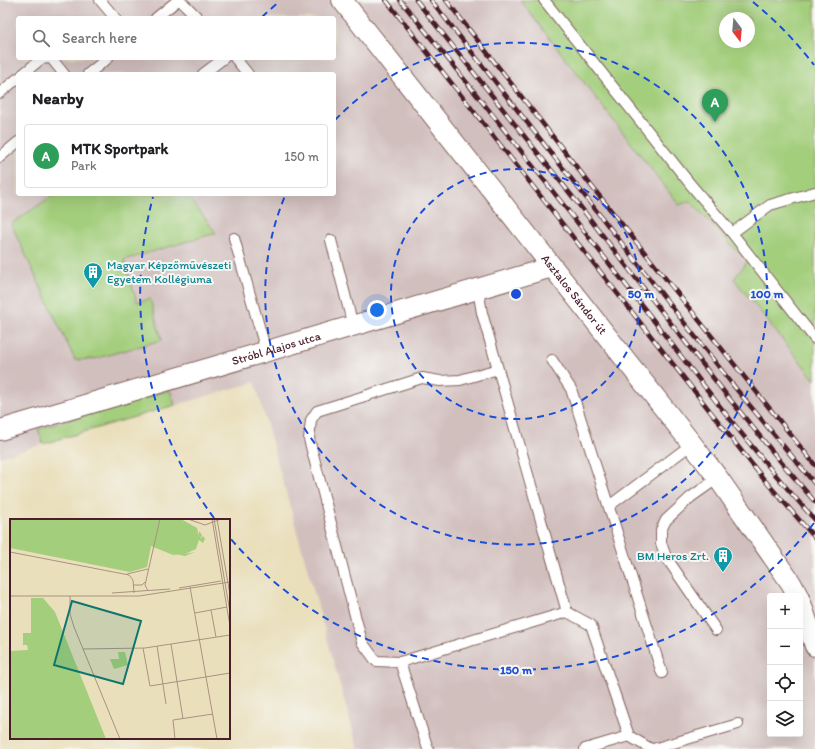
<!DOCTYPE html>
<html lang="en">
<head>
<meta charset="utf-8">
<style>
	:root { --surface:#fff; --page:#f6f6f6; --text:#202124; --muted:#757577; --line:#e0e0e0; --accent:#b5179e }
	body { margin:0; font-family:Itim,sans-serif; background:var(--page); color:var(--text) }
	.controls { position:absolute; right:12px; bottom:12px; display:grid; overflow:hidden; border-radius:4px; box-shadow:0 4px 16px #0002 }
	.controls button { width:36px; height:36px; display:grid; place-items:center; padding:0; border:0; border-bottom:1px solid var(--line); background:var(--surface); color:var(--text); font:20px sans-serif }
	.compass { position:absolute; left:719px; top:12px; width:36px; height:36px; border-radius:50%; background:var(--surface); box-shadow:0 4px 16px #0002; rotate:164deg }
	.you { position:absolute; left:377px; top:310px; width:14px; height:14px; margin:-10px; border:3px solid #fff; border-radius:50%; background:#1a73e8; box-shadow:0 0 0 6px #1a73e833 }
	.badge { display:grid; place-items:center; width:26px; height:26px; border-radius:50%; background:var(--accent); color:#fff; font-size:13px; font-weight:700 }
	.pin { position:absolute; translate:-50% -33px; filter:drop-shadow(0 1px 2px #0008) }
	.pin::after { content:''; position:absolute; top:21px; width:14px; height:12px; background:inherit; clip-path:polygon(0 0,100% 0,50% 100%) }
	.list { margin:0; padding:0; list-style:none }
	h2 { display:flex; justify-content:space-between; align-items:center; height:52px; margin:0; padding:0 16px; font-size:17px }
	h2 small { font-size:13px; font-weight:400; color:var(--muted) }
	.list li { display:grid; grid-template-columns:26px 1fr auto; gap:12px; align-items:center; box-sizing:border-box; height:64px; margin:0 8px 8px; padding:0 8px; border:1px solid var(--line); border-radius:4px }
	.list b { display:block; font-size:15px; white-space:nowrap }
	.list p { margin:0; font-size:13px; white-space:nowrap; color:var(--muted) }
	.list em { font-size:13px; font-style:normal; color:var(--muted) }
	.icon { flex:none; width:22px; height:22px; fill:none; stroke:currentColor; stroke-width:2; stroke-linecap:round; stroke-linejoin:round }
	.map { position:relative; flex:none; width:815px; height:749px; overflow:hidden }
	.search { position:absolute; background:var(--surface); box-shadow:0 4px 16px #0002; left:16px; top:16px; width:320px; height:44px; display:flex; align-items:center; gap:10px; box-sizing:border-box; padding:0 14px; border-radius:4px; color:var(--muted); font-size:15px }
	.panel { position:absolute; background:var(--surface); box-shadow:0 4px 16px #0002; left:16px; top:72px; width:320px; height:124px; border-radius:4px }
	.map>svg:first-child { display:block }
</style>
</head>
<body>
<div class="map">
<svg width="815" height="749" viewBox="0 0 815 749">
	<rect width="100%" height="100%" fill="#f6f6f2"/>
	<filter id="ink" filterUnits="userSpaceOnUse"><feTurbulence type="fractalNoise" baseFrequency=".025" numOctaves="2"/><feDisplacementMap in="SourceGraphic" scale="8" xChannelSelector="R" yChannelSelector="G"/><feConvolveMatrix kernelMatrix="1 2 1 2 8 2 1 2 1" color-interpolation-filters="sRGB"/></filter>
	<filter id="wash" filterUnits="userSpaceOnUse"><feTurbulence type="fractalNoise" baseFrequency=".012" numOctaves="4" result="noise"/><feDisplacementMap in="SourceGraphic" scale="16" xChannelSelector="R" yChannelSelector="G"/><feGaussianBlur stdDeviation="0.9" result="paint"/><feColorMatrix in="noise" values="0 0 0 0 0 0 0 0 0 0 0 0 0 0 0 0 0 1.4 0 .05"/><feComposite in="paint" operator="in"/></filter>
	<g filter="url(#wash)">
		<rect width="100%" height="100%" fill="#eadfbb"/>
		<!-- industrial -->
		<path fill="#d1bfbe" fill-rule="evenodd" d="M0 0H520L679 205 690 201 735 249 749 259 734 279 815 380V749H358L255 382 0 457ZM18 18H334V58H18ZM18 74H334V194H18ZM770 596H800V734H770Z"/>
		<!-- green -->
		<path fill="#a3ce7b" stroke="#767653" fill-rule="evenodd" d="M520 0H815V380L734 279 749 259 735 249 690 201 679 205ZM725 18H749V42H725Z
			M55 194H187L216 233 124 260 137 302 150 299 162 340 94 359 75 360 11 224Z
			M170 390 175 405 43 444 38 429 107 409 109 411 111 410 113 407Z"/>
	</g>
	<g filter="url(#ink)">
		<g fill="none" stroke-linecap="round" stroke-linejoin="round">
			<!-- service casing -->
			<g stroke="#82625d" stroke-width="12">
				<path id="service" d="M100 0 115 18
					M180 0 198 18
					M544 0 691 185 732 233 815 339
					M156 18 178 0
					M51 58 64 74
					M235 58 248 74
					M23 74 41 59 50 58
					M88 74 108 58
					M203 74 224 58
					M0 93 18 78
					M0 157 18 142
					M732 233 770 205 815 192
					M234 238 266 351
					M331 240 353 326
					M478 289 482 313 498 369 567 612 400 662 376 661 362 642 309 439 311 420 317 411 422 378 440 381 460 380 498 369
					M552 360 571 389 662 673
					M609 506 692 444
					M567 612 591 625 629 736 651 749
					M716 630 666 557 661 543V530L666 520 691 497 718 478
					M400 662 428 749
					M585 749 629 736
					M653 749 738 724"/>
			</g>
			<!-- minor casing -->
			<g stroke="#82625d" stroke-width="22">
				<g id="minor">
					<path id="s1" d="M342 0 692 444 718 478 791 583 798 596"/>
					<path id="s2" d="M0 430 552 267"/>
					<path d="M800 600 815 646"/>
				</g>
			</g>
			<!-- service -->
			<use href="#service" stroke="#fff" stroke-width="10"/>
			<!-- minor -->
			<use href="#minor" stroke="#fff" stroke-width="20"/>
			<!-- rail casing -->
			<g stroke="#4a1f2b" stroke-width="4.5">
				<path id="rail" d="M386 0 762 477 815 538
					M400 0C484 102 565 207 647 312 701 382 755 454 815 520
					M416 0 576 201 728 397 781 462 815 502
					M431 0 737 390 815 484
					M446 0 593 188 815 465"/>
			</g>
			<!-- rail -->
			<use href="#rail" stroke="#f6f6f2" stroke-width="3" stroke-dasharray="9" stroke-linecap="butt"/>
		</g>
	</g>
	<!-- distance rings -->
	<g fill="none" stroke="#1d4ed8" stroke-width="2" stroke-dasharray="7 5">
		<circle cx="516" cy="294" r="125"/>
		<path d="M335 120A251 251 0 1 1 285 196"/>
		<path d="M814 523A376 376 0 0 1 230 538M214 518A376 376 0 0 1 153 197M262 17A376 376 0 0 1 279 2M753 2A376 376 0 0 1 814 65"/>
	</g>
	<!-- icons -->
	<defs>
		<g id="building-pin" transform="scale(1)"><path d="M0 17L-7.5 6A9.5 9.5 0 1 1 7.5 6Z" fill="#0f9aa8" stroke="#f6f6f2"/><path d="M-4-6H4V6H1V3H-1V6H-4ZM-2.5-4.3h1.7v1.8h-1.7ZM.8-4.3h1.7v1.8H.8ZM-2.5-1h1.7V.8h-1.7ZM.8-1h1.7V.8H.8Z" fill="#fff"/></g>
	</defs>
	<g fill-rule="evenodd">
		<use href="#building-pin" x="93" y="272"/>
		<use href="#building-pin" x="723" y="556"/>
	</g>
	<g text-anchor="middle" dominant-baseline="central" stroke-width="4" stroke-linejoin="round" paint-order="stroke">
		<!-- culture labels -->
		<g font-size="12" fill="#0d838f" stroke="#f6f6f2" text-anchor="start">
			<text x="107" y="265">Magyar Képzőművészeti<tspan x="107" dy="14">Egyetem Kollégiuma</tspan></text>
			<text x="709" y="556" text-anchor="end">BM Heros Zrt.</text>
		</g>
		<!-- street labels -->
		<g font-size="12" fill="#4a1f2b" stroke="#f6f6f2">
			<text stroke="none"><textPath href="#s1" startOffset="375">Asztalos Sándor út</textPath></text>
			<text stroke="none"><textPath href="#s2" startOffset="288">Stróbl Alajos utca</textPath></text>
		</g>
	</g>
	<!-- overview -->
	<g transform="translate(10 519)">
		<rect width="220" height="220" fill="#eadfbb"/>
		<path d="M0 0H171L187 9 189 17V12L192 16 190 20 193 17 195 20 193 24 189 21 186 30 175 35 185 33 175 37 160 34 168 36H163L141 27 137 48 120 53 0 29ZM21 79H33L45 93 96 220H0V132L18 131 17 126H13V114H21ZM108 133H115L118 146 104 150 100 140H109Z" fill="#a3ce7b"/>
		<path fill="none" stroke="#aa9281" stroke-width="1" d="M178 0 195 6 211 0M202 0 220 107M204 0 220 93M207 0 220 76M0 33 119 56 123 61 124 74M117 55 138 50M123 66H132L135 63M180 68 207 220M169 69 211 62M138 72 135 66 150 0M102 74 160 70M0 77H129L220 63M60 77V95L64 108 110 220M201 91 206 118M185 94 217 88M161 125 173 200M147 127 156 185M133 129 140 167 220 154M73 130 135 129 220 116M165 220 163 201 203 195"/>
		<path fill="#0f766e" fill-opacity="0.15" stroke="#0f766e" stroke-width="2" d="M62 82 131 102 113 165 44 146Z"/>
		<rect width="220" height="220" fill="none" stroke="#4a1f2b" stroke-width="2"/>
	</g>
	<circle cx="516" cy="294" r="6" fill="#1d4ed8" stroke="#f6f6f2" stroke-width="2"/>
	<g font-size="12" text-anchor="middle" font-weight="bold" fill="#1d4ed8" stroke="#f6f6f2" stroke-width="4" stroke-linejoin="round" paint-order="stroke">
		<text x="641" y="298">50 m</text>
		<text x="767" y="298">100 m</text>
		<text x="516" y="674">150 m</text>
	</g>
</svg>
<div class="controls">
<button>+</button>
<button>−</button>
<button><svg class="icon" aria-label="locate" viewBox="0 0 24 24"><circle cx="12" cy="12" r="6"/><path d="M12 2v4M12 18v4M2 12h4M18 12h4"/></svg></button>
<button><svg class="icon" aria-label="layers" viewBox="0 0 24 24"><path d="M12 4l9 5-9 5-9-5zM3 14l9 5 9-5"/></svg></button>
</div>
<svg class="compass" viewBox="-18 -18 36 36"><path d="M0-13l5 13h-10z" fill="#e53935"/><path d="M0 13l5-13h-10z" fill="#757577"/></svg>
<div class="you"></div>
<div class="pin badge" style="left:715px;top:122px;background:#2e9e5b">A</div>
<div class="search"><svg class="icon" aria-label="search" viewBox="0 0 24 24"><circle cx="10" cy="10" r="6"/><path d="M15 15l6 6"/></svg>Search here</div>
<section class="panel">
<h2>Nearby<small></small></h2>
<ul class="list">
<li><span class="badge" style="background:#2e9e5b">A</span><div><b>MTK Sportpark</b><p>Park</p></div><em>150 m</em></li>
</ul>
</section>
</div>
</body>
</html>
